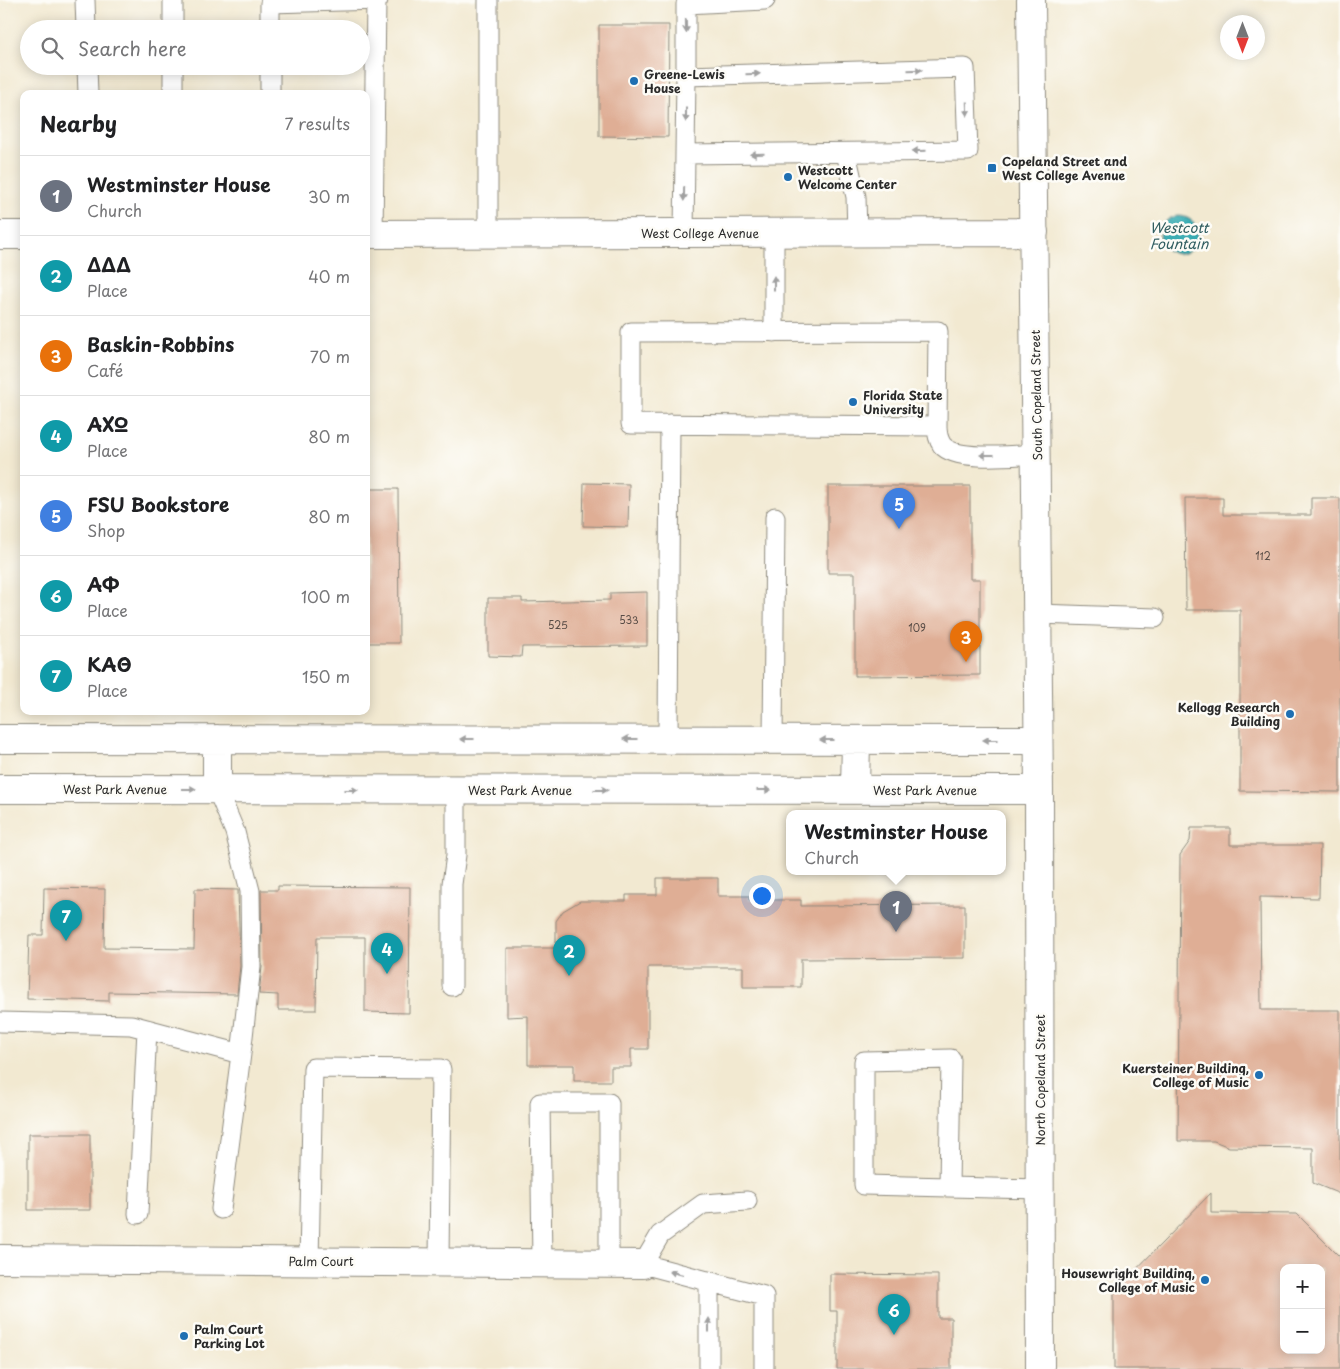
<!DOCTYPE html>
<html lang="en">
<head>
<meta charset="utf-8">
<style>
	:root { --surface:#fff; --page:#f6f6f6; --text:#202124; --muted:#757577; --line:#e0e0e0; --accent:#1f6fb2 }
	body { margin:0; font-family:"Playpen Sans",sans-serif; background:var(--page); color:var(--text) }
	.controls { position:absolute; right:15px; bottom:15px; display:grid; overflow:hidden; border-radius:10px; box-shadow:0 2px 12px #0003 }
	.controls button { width:45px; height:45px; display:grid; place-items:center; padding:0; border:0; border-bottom:1px solid var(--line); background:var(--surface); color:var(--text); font:25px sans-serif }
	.compass { position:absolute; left:1220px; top:15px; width:45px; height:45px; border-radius:50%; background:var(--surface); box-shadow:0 2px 12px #0003; rotate:180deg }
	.you { position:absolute; left:761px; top:895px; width:18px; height:18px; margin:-12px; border:4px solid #fff; border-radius:50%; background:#1a73e8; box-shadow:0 0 0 8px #1a73e833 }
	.badge { display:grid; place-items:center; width:32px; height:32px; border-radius:50%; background:var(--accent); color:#fff; font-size:16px; font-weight:700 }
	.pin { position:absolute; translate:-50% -41px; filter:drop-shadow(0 1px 2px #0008) }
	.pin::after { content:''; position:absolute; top:26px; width:18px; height:15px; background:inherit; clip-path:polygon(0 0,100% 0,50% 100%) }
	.popup { position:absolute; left:786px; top:810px; width:220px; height:65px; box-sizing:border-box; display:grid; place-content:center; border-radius:10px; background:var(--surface); filter:drop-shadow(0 1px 4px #0005); font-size:16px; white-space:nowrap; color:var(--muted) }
	.popup b { font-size:19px; color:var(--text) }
	.popup::after { content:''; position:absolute; left:50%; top:100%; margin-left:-10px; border:10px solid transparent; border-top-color:var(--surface) }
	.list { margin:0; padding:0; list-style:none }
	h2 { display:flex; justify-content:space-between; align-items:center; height:65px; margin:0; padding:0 20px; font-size:21px }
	h2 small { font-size:16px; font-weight:400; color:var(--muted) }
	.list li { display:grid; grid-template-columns:32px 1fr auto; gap:15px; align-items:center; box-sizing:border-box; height:80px; padding:0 20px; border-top:1px solid var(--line) }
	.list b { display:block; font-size:19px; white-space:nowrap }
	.list p { margin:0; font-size:16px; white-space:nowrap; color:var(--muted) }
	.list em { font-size:16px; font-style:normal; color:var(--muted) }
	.icon { flex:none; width:28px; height:28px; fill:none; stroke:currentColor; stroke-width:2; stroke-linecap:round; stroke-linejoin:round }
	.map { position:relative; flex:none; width:1340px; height:1369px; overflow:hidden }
	.search { position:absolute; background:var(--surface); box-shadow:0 2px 12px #0003; left:20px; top:20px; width:350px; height:55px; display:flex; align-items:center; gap:12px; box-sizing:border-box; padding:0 18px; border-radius:28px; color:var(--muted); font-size:19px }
	.panel { position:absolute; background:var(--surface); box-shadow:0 2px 12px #0003; left:20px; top:90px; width:350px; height:625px; border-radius:10px }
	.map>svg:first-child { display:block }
</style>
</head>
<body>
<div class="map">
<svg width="1340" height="1369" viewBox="0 0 1340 1369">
	<rect width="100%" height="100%" fill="#fdfcf7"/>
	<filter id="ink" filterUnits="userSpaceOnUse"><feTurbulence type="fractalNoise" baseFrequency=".02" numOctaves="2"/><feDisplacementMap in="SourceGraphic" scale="10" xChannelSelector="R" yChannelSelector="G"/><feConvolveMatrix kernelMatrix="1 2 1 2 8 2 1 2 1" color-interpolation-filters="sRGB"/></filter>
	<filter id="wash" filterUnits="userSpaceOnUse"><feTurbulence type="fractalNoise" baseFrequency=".0096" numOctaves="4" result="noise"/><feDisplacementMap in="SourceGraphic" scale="20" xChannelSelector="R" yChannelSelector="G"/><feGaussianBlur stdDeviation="1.12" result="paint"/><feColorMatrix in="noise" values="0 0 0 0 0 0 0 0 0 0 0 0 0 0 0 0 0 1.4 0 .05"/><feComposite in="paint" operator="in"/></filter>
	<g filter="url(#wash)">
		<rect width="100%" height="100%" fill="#f2e9d1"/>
		<!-- water -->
		<path fill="#39abb2" stroke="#326b6e" d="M1160 235a19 19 0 1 1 38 0a19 19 0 1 1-38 0Z"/>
		<g id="blocks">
			<!-- building -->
			<path fill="#dfae95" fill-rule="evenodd" d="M599 25H669L668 137 599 136Z
				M584 483 629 484 628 527 583 526Z
				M828 486H970V579H980V675L855 676V573H828Z
				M366 489H398L399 643H366Z
				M1185 498H1223V515H1311V498H1340V792L1240 791V610H1186Z
				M647 592V646L522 647 521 657 488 656V598H522V602L610 600V593Z
				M1191 828H1230V845H1320L1319 898 1260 897 1261 1010H1340V1194L1313 1183V1148L1229 1147 1214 1141H1178L1180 855 1190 841Z
				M657 878H718V896H749V900H801V906L965 905V958L801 959V987H743V967H648V1049H631V1067H611V1081H574V1065H528V1016L507 1017V948H556V921L563 911 580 901H626V895H657Z
				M278 886 410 887 409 1013 365 1012V937H317L316 1010H278V995L259 994 262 967 261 890H278Z
				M44 888 105 889 104 948 194 949 195 889 238 890 240 966 237 994 109 992V1001L27 999 29 935H43Z
				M28 1134H90V1210H28Z
				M1211 1193V1213L1297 1214 1340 1257V1369H1114V1292ZM1284 1268H1321V1350H1284Z
				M830 1274 938 1275V1318H951V1369H837V1311H830Z"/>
		</g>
	</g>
	<g filter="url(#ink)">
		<use href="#blocks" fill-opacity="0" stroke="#8e8a7e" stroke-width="1"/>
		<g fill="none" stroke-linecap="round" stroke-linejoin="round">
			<!-- service casing -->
			<g stroke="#8e8a7e" stroke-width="21">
				<path id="service" d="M85 0 86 29
					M488 0V233
					M173 29V0
					M270 29V3L378 0
					M87 66 88 94
					M173 94V66
					M270 94V66
					M846 153 856 197 857 233
					M686 154 968 151 965 68 686 76
					M684 233 686 76V4L765 0
					M373 234 376 0
					M774 332V233
					M937 426 631 424V332L938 331 937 426C937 433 938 439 942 445 956 462 1015 455 1036 454
					M1038 614 1155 618
					M668 739 670 424
					M773 740 775 517
					M217 789 235 832 250 891 251 967 241 1054
					M452 986V884L456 855V790
					M0 1022 131 1025 241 1054 221 1209
					M949 1187 951 1059 864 1061V1185L1040 1189
					M747 1201 703 1204 660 1235 643 1264 764 1296V1369
					M138 1214 147 1029
					M309 1261 313 1068 441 1069 439 1262
					M542 1263 540 1103H609V1263
					M709 1369V1281"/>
			</g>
			<!-- minor casing -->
			<g stroke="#8e8a7e" stroke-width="30">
				<path id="minor" d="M0 1259 643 1264"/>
			</g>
			<!-- tertiary casing -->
			<g stroke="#8e8a7e" stroke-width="30">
				<path id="tertiary" d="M1031 0 1039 790 1040 1369
					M366 234 1034 232
					M0 235H24
					M0 739 1038 740
					M217 739V789
					M0 789 1039 790
					M855 790 856 740"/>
			</g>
			<!-- service -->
			<use href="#service" stroke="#fff" stroke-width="19"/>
			<!-- minor -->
			<use href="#minor" stroke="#fff" stroke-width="28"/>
			<!-- tertiary -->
			<use href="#tertiary" stroke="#fff" stroke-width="28"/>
		</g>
		<!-- one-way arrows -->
		<defs><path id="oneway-solid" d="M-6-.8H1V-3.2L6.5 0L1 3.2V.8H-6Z" transform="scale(1.25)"/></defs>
		<g fill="#a0a0a0">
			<use href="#oneway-solid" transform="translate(686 26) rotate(89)"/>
			<use href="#oneway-solid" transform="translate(915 70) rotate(-2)"/>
			<use href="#oneway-solid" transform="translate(753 74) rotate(-2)"/>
			<use href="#oneway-solid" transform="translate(967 109) rotate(88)"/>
			<use href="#oneway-solid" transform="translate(686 115) rotate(90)"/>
			<use href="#oneway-solid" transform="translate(919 151) rotate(179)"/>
			<use href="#oneway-solid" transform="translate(757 154) rotate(179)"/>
			<use href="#oneway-solid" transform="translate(684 194) rotate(91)"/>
			<use href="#oneway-solid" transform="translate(774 283) rotate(-90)"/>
			<use href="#oneway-solid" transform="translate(987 455) rotate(180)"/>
			<use href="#oneway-solid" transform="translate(467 739) rotate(180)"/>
			<use href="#oneway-solid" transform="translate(630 739) rotate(180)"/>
			<use href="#oneway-solid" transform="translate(827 740) rotate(180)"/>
			<use href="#oneway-solid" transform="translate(990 740) rotate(180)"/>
			<use href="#oneway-solid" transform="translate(189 789)"/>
			<use href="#oneway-solid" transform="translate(351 790)"/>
			<use href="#oneway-solid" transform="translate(601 790)"/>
			<use href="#oneway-solid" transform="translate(764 790)"/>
			<use href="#oneway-solid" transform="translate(676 1273) rotate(-165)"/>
			<use href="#oneway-solid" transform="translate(709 1325) rotate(-90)"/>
		</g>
	</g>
	<!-- markers -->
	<g fill="#1f6fb2" stroke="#fdfcf7" stroke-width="2">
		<circle cx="634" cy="81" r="5"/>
		<rect x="987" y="163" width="10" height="10" rx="2.5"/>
		<circle cx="788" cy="177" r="5"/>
		<circle cx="853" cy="402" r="5"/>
		<circle cx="1290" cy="714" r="5"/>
		<circle cx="1259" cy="1075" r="5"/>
		<circle cx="1205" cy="1280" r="5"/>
		<circle cx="184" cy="1336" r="5"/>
	</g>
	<g text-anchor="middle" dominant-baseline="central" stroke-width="5" stroke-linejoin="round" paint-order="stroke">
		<!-- number labels -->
		<g font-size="10" fill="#584c46">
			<text x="1263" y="555">112</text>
			<text x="629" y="619">533</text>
			<text x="558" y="624">525</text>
			<text x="917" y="627">109</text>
		</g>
		<!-- poi labels -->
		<g font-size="12" font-weight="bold" fill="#2b2b2b" stroke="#fdfcf7" text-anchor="start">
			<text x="644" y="74">Greene-Lewis<tspan x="644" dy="14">House</tspan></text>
			<text x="1002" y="161">Copeland Street and<tspan x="1002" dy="14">West College Avenue</tspan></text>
			<text x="798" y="170">Westcott<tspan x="798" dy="14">Welcome Center</tspan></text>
			<text x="863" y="395">Florida State<tspan x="863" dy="14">University</tspan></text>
			<text x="1280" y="707" text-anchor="end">Kellogg Research<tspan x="1280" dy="14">Building</tspan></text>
			<text x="1249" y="1068" text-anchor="end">Kuersteiner Building,<tspan x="1249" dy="14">College of Music</tspan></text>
			<text x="1195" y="1273" text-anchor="end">Housewright Building,<tspan x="1195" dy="14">College of Music</tspan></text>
			<text x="194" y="1329">Palm Court<tspan x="194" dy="14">Parking Lot</tspan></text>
		</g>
		<!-- street labels -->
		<g font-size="12" fill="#2b2b2b" stroke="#fdfcf7">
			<text x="700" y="233">West College Avenue</text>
			<text transform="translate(1036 395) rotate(-91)">South Copeland Street</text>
			<text x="115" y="789">West Park Avenue</text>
			<text x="520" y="790">West Park Avenue</text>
			<text x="925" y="790">West Park Avenue</text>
			<text transform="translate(1040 1080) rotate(-90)">North Copeland Street</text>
			<text x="321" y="1261">Palm Court</text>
		</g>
		<!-- water labels -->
		<g font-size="14" font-style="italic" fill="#315e61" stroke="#fdfcf7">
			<text x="1179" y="227">Westcott<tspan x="1179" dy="16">Fountain</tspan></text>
		</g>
	</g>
</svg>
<div class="controls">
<button>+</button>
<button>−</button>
</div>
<svg class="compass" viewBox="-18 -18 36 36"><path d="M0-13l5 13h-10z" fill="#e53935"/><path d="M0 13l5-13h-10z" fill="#757577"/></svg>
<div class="you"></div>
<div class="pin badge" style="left:896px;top:932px;background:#6b7280">1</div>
<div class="popup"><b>Westminster House</b>Church</div>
<div class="pin badge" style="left:569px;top:976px;background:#0f9aa8">2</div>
<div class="pin badge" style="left:966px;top:662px;background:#e8710a">3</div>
<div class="pin badge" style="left:387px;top:974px;background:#0f9aa8">4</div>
<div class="pin badge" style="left:899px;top:529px;background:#3f7fe0">5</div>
<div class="pin badge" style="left:894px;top:1335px;background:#0f9aa8">6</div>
<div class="pin badge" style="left:66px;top:941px;background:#0f9aa8">7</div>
<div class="search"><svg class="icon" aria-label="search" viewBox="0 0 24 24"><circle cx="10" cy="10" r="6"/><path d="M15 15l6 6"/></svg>Search here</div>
<section class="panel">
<h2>Nearby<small>7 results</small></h2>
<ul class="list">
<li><span class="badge" style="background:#6b7280">1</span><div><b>Westminster House</b><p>Church</p></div><em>30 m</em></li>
<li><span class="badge" style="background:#0f9aa8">2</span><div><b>ΔΔΔ</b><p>Place</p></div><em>40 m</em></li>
<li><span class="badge" style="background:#e8710a">3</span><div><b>Baskin-Robbins</b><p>Café</p></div><em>70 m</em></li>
<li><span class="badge" style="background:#0f9aa8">4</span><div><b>ΑΧΩ</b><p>Place</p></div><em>80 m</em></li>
<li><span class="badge" style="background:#3f7fe0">5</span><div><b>FSU Bookstore</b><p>Shop</p></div><em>80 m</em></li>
<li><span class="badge" style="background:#0f9aa8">6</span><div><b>ΑΦ</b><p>Place</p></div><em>100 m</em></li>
<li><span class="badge" style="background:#0f9aa8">7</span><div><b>ΚΑΘ</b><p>Place</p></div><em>150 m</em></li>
</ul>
</section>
</div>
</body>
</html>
